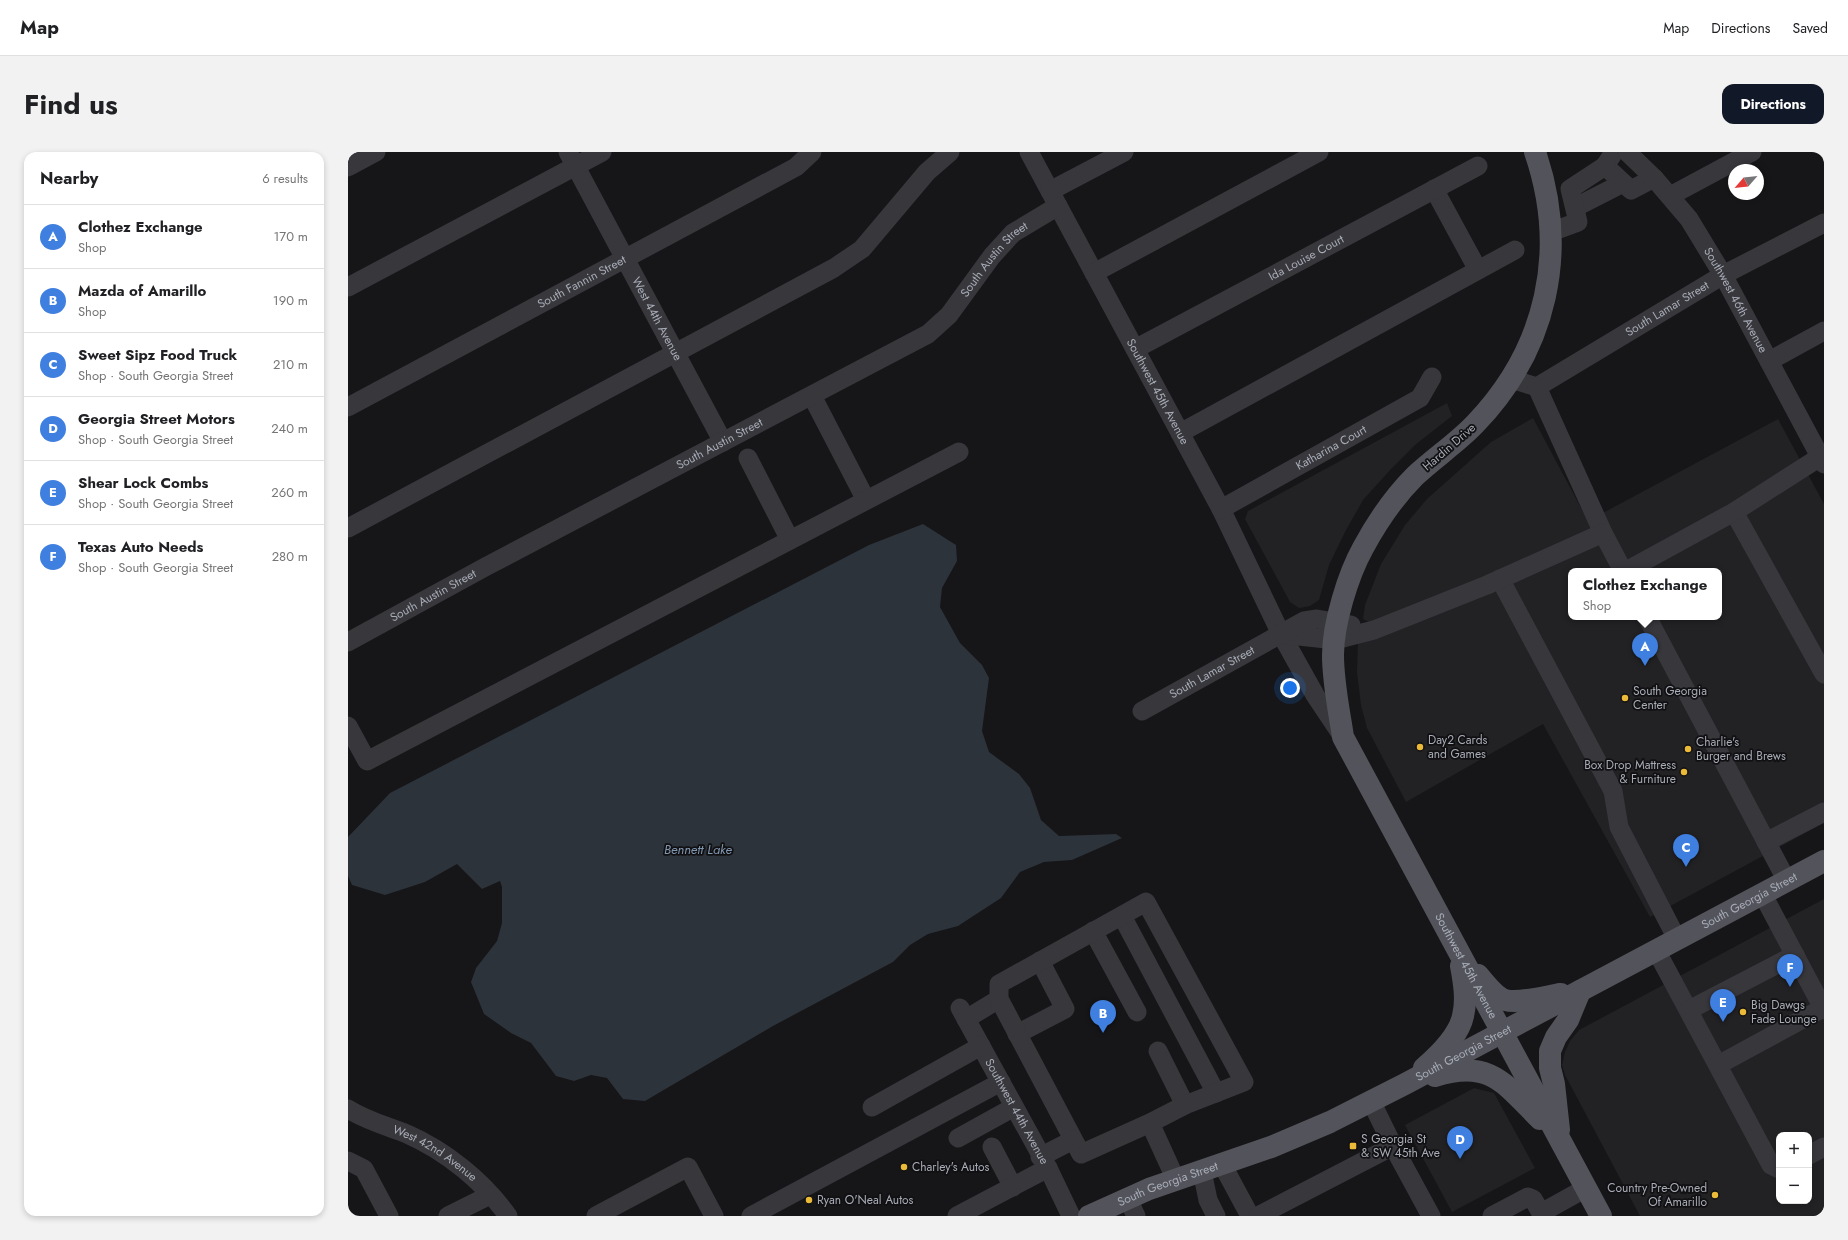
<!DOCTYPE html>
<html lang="en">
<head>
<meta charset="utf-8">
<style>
	:root { --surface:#fff; --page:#f2f2f2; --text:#202124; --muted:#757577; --line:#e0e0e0; --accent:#111827 }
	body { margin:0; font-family:Jost,sans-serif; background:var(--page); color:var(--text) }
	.controls { position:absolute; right:12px; bottom:12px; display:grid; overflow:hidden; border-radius:8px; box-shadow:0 2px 6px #0003 }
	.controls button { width:36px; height:36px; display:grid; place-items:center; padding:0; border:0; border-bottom:1px solid var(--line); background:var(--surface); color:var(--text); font:20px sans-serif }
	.compass { position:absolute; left:1380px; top:12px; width:36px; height:36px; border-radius:50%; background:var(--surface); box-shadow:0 2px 6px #0003; rotate:242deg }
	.you { position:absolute; left:942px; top:536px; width:14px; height:14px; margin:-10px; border:3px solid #fff; border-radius:50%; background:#1a73e8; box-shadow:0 0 0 6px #1a73e833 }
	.badge { display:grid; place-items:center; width:26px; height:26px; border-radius:50%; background:var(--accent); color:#fff; font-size:13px; font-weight:700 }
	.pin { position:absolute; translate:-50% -33px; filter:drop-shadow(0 1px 2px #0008) }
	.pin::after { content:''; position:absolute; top:21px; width:14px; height:12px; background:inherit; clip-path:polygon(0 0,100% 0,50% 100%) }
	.popup { position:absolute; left:1220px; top:416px; width:154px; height:52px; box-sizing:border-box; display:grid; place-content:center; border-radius:8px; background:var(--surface); filter:drop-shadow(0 1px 3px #0005); font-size:13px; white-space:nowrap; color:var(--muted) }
	.popup b { font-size:15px; color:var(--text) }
	.popup::after { content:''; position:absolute; left:50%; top:100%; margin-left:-8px; border:8px solid transparent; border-top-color:var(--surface) }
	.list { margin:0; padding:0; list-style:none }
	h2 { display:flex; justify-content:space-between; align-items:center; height:52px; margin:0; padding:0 16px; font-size:17px }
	h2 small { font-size:13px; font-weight:400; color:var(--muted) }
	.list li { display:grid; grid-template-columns:26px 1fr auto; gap:12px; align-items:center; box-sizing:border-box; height:64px; padding:0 16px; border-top:1px solid var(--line) }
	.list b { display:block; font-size:15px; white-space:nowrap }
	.list p { margin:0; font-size:13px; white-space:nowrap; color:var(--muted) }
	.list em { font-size:13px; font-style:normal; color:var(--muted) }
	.map { position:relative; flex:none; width:1476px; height:1064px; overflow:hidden; border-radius:12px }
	header { display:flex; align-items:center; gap:24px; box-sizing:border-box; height:56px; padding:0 20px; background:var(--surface); border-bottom:1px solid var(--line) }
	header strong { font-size:19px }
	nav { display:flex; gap:22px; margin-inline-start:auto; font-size:14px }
	.intro { display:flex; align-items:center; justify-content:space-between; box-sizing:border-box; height:96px; padding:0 24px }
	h1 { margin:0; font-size:28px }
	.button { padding:10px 18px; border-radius:12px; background:var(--accent); color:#fff; font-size:14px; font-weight:700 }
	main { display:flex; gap:24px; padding:0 24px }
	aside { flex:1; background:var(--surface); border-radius:12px; box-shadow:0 2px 6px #0003 }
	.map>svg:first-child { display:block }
</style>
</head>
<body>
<header>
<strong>Map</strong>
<nav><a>Map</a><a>Directions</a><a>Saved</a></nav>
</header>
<div class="intro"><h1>Find us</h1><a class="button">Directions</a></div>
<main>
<aside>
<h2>Nearby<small>6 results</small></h2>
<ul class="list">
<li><span class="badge" style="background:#3f7fe0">A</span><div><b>Clothez Exchange</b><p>Shop</p></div><em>170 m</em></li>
<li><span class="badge" style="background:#3f7fe0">B</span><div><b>Mazda of Amarillo</b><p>Shop</p></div><em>190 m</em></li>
<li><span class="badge" style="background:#3f7fe0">C</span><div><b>Sweet Sipz Food Truck</b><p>Shop · South Georgia Street</p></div><em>210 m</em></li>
<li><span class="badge" style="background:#3f7fe0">D</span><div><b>Georgia Street Motors</b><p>Shop · South Georgia Street</p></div><em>240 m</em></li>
<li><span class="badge" style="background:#3f7fe0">E</span><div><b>Shear Lock Combs</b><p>Shop · South Georgia Street</p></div><em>260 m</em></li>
<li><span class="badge" style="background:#3f7fe0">F</span><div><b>Texas Auto Needs</b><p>Shop · South Georgia Street</p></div><em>280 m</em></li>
</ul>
</aside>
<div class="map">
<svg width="1476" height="1064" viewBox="0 0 1476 1064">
	<rect width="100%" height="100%" fill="#161517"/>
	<!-- built -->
	<path fill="#222124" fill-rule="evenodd" d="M1099 251 1104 264 1067 293 1044 316 1015 348 997 380 981 413 971 448 962 454 951 456 942 450 897 367 900 359Z
		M1185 266 1240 369 1430 267 1476 352V671L1302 765 1195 572 1058 650 1019 576 1013 553 1009 520 1010 489 1025 472 1015 467 1017 453 1033 412 1057 373 1079 347 1143 290ZM1223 419H1371V465H1223Z
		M1476 747V1064H1292L1217 923 1214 913 1217 900 1222 889 1231 878ZM1431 983H1461V1049H1431Z
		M1126 936 1146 941 1187 1016 1104 1060 1057 973Z"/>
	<!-- water -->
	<path fill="#2c333b" d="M575 372 608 393 609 409 594 436 592 455 612 491 634 513 641 526 634 579 641 600 671 622 682 636 693 668 711 684 768 682 774 686 724 708 696 710 672 720 653 746 610 774 580 782 562 793 545 810 425 874 297 949 275 947 259 926 243 923 226 929 208 924 183 891 163 881 136 862 123 830 128 816 149 789 154 771V735L152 729 134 737 109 712 77 730 37 743 4 733 0 724V685L42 641 521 393Z"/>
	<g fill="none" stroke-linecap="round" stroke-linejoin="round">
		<!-- minor -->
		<g stroke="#37373c" stroke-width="19">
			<path id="s1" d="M220 0 375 290"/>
			<path id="s2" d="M681 0 873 357 933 482 967 543 995 585"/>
			<path d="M1266 0 1257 14 1283 38 1306 26"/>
			<path id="s3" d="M1279 0 1306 26 1341 67 1375 123 1476 312"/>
			<path d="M0 15 28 0"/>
			<path d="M1086 37 1130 118"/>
			<path d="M702 39 776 0"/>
			<path d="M1322 44 1404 0"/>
			<path d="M1228 55 1275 31"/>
			<path d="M1203 80 1230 70 1222 37 1257 14"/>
			<path d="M746 121 971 0"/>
			<path d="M0 135 254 0"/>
			<path id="s4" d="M787 197 1130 14"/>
			<path d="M1421 209 1476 179"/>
			<path id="s5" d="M1163 227 1189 235 1375 123 1476 71"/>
			<path d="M1189 235 1255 381 1275 419"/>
			<path d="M464 244 518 348"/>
			<path id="s6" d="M0 255 448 15 464 0"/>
			<path d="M832 281 1167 98"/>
			<path d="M400 306 442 388"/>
			<path id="s7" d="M873 357 1072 246 1084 225"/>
			<path d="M1386 360 1476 522"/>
			<path d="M0 376 486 116 514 97 579 20 602 0"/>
			<path d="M1278 419 1386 360 1472 305"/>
			<path d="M1152 427 1265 639 1271 675 1329 787"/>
			<path d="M1299 465 1439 729"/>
			<path d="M933 482 987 488 1026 478 1139 433 1255 381"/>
			<path id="s8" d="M0 490 139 414 580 182 601 163 644 104 665 81 710 54"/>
			<path id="s9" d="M794 559 956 469 969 467 1003 473"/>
			<path d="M0 574 19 609 611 300"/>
			<path d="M1418 690 1476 660"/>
			<path d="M1414 741 1476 858"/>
			<path d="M774 764 868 941"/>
			<path d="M745 779 789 860"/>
			<path d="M1308 798 1423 1013 1431 1017"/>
			<path id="s10" d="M612 856 700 1016 723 1064"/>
			<path d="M1341 858 1447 803"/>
			<path d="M618 867 651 847"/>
			<path d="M669 882 717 857 692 809"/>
			<path d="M810 899 837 953"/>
			<path d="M1370 913 1475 856"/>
			<path d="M1023 949 1045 994"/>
			<path d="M524 955 633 894"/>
			<path id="s11" d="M0 957C19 969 39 974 59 982 98 999 136 1030 160 1064"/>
			<path d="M802 971 837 953 896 930 798 750 651 832V847L733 1002 802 971 828 1028"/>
			<path d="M610 986 666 955"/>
			<path d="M644 995 665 1035"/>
			<path d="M1461 1003 1476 995"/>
			<path d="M692 1005 725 988"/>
			<path d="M0 1009 16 1017 41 1064"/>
			<path d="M874 1012 902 1064"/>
			<path d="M854 1019 860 1048 868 1064"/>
			<path d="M780 1047 788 1064"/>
			<path d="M100 1064 142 1043"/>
			<path d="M248 1064 340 1015 366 1064"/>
			<path d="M403 1064 653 930"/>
			<path d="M609 1064 700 1016"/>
			<path d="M910 1064 1045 994 1083 1064"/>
			<path d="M1144 1064 1180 1045 1185 1047 1193 1061 1238 1036"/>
		</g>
		<!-- major -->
		<g stroke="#53545b" stroke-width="22">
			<path id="s12" d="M1187 0C1221 99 1199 197 1127 272 1109 291 1086 306 1067 324 1046 345 1029 370 1015 396 1000 423 985 472 985 503 985 531 991 558 995 585L1253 1064"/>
			<path d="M1130 823C1137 831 1147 845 1157 848 1171 852 1199 844 1213 842"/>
			<path d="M1076 916C1091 903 1111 883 1115 864 1119 848 1116 830 1113 814"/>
			<path d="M1087 924C1142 907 1156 931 1192 967"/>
			<path d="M1211 978 1206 932 1202 916V899L1208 885 1220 868 1232 839"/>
			<path id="s13" d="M741 1064 801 1037 923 995 982 970 1057 932 1476 709"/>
		</g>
	</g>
	<!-- markers -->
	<g fill="#ecba39" stroke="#111012" stroke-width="1.5">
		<circle cx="1277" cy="546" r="4"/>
		<circle cx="1072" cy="595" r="4"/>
		<circle cx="1340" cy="597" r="4"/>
		<circle cx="1336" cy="620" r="4"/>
		<circle cx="1395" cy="860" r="4"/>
		<rect x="1001" y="990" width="8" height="8" rx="2"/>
		<circle cx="556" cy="1015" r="4"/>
		<circle cx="1367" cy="1043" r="4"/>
		<circle cx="461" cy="1048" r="4"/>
	</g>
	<g text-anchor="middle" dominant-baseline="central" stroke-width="3.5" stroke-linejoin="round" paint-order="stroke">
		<!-- street labels -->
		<g font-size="12" fill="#a8acb7" stroke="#111012">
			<text stroke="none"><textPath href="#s4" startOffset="194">Ida Louise Court</textPath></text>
			<text stroke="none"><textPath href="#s8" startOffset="757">South Austin Street</textPath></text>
			<text stroke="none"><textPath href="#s6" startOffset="265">South Fannin Street</textPath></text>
			<text stroke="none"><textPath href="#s3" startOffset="185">Southwest 46th Avenue</textPath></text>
			<text stroke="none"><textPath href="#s5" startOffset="179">South Lamar Street</textPath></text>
			<text stroke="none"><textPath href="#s1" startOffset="189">West 44th Avenue</textPath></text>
			<text stroke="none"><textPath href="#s2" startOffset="272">Southwest 45th Avenue</textPath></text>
			<text stroke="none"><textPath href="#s8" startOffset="421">South Austin Street</textPath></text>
			<text stroke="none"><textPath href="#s7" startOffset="126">Katharina Court</textPath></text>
			<text transform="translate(1101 295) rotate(-41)">Hardin Drive</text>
			<text stroke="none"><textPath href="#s8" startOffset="97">South Austin Street</textPath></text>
			<text stroke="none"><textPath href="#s9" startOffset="80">South Lamar Street</textPath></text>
			<text stroke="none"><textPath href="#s13" startOffset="733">South Georgia Street</textPath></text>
			<text stroke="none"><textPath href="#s12" startOffset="917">Southwest 45th Avenue</textPath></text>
			<text stroke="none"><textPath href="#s13" startOffset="409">South Georgia Street</textPath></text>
			<text stroke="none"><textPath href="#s10" startOffset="118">Southwest 44th Avenue</textPath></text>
			<text stroke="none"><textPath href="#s11" startOffset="98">West 42nd Avenue</textPath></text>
			<text stroke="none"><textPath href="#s13" startOffset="85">South Georgia Street</textPath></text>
		</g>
		<!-- poi labels -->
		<g font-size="12" fill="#a8acb7" stroke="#111012" text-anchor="start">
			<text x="1285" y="539">South Georgia<tspan x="1285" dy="14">Center</tspan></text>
			<text x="1080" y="588">Day2 Cards<tspan x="1080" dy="14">and Games</tspan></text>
			<text x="1348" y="590">Charlie's<tspan x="1348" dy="14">Burger and Brews</tspan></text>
			<text x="1328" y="613" text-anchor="end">Box Drop Mattress<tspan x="1328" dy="14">&amp; Furniture</tspan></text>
			<text x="1403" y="853">Big Dawgs<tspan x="1403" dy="14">Fade Lounge</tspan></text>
			<text x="1013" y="987">S Georgia St<tspan x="1013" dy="14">&amp; SW 45th Ave</tspan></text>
			<text x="564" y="1015">Charley's Autos</text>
			<text x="1359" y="1036" text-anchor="end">Country Pre-Owned<tspan x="1359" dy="14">Of Amarillo</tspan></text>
			<text x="469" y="1048">Ryan O'Neal Autos</text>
		</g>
		<!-- water labels -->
		<g font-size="13" font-style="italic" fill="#8097b1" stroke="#111012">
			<text x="350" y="697">Bennett Lake</text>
		</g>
	</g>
</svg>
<div class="controls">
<button>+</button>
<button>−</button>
</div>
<svg class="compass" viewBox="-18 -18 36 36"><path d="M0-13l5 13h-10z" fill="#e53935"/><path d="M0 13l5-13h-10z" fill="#757577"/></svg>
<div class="you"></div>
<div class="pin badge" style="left:1297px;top:514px;background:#3f7fe0">A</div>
<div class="popup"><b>Clothez Exchange</b>Shop</div>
<div class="pin badge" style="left:755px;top:881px;background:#3f7fe0">B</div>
<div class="pin badge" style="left:1338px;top:715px;background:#3f7fe0">C</div>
<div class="pin badge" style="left:1112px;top:1007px;background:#3f7fe0">D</div>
<div class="pin badge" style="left:1375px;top:870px;background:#3f7fe0">E</div>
<div class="pin badge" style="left:1442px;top:835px;background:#3f7fe0">F</div>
</div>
</main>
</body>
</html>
